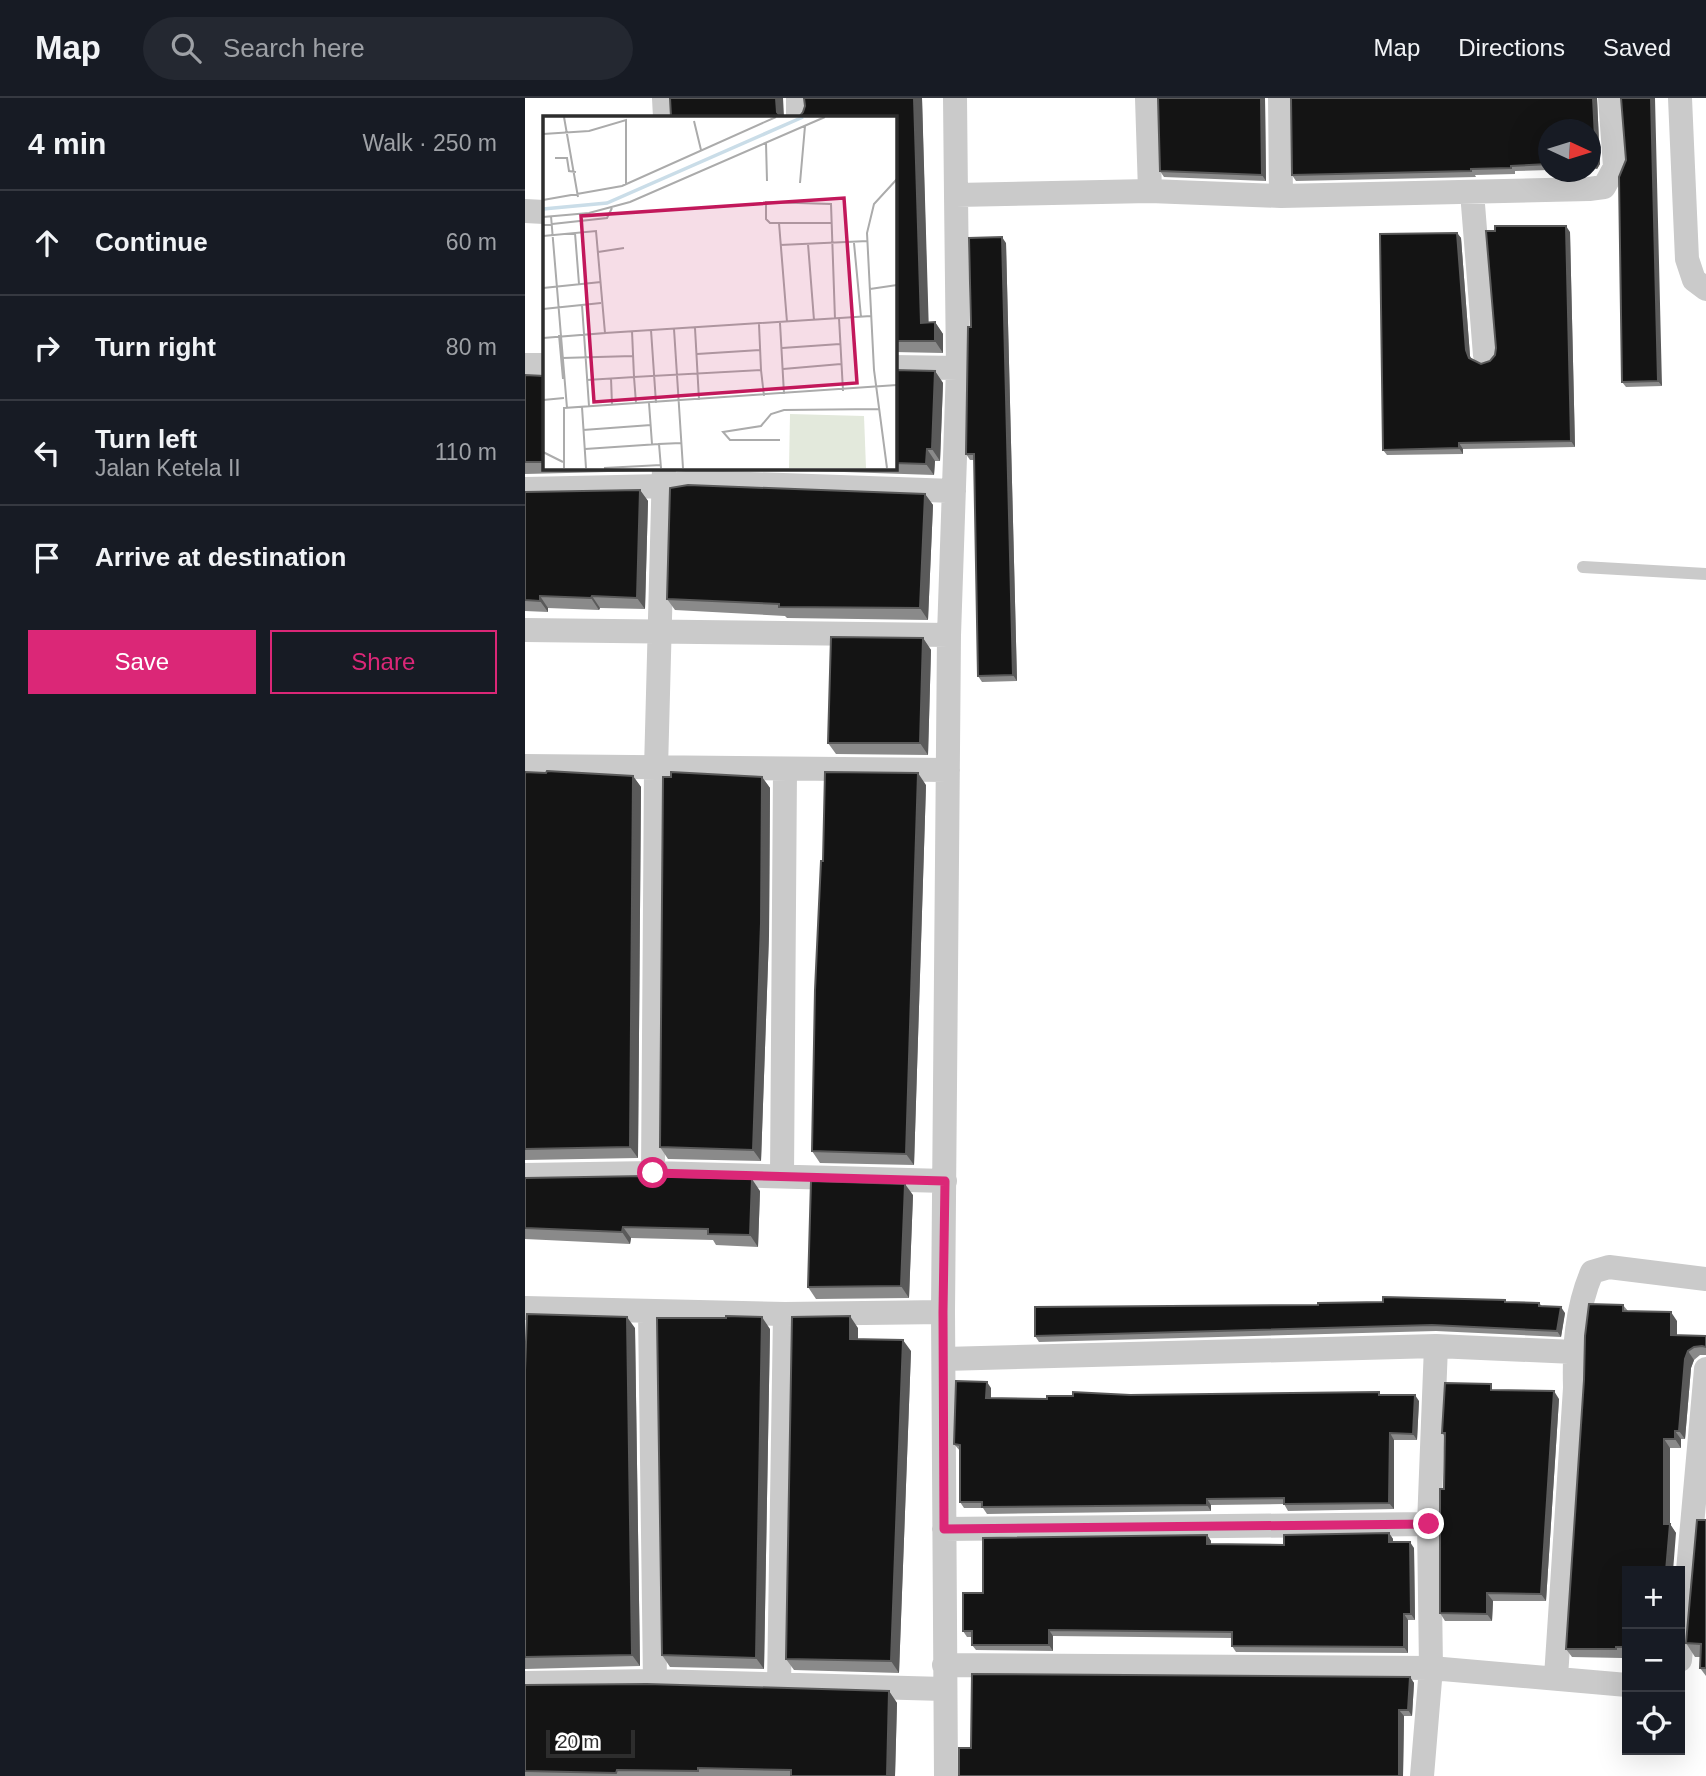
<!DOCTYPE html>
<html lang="en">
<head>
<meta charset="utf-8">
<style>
	:root { --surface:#171b24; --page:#242831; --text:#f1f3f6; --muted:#9ea1a6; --line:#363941; --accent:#db2777 }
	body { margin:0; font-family:Helvetica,sans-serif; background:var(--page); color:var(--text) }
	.controls { position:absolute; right:21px; bottom:21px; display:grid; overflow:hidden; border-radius:0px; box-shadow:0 7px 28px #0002 }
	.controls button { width:63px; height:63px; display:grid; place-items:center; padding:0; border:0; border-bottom:2px solid var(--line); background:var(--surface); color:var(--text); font:35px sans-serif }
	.compass { position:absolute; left:1013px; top:21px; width:63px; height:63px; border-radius:50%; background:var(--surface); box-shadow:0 7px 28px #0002; rotate:94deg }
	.scale { position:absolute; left:21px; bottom:18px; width:89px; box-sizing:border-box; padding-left:7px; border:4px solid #2d2d2d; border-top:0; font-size:19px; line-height:24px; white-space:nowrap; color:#2d2d2d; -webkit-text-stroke:5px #fff; paint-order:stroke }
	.stop { position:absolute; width:21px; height:21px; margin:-16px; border:5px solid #db2777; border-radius:50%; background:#fff }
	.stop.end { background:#db2777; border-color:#fff; box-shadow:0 2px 7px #0008 }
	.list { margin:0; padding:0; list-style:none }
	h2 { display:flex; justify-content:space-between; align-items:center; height:91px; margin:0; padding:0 28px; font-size:30px }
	h2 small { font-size:23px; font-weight:400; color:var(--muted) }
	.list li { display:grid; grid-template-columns:46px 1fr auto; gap:21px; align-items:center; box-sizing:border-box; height:105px; padding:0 28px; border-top:2px solid var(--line) }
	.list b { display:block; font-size:26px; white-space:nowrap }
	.list p { margin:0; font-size:23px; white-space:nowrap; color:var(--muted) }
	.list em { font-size:23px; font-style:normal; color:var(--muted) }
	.actions { display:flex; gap:14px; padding:21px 28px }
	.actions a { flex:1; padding:16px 0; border:2px solid var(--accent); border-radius:0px; text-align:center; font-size:24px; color:var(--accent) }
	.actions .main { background:var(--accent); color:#fff }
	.icon { flex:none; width:38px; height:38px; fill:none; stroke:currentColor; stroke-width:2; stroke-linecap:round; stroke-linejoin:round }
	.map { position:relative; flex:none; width:1181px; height:1678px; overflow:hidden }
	header { display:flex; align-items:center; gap:42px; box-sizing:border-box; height:98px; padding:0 35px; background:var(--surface); border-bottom:2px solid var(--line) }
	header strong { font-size:33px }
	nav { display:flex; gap:38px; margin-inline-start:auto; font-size:24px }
	.search { width:490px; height:63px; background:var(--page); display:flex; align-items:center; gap:18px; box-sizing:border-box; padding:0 24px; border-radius:38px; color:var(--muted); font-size:26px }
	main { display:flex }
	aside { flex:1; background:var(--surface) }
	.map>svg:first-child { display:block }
</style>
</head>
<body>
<header>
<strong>Map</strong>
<div class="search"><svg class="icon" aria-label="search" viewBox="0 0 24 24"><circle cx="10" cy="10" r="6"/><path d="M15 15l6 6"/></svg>Search here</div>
<nav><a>Map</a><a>Directions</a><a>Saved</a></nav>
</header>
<main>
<aside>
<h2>4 min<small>Walk · 250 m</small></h2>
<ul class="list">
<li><svg class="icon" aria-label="ahead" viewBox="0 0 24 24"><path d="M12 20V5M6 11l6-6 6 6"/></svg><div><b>Continue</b></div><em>60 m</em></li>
<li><svg class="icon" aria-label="right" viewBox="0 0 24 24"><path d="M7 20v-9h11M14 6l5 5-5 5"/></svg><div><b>Turn right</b></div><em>80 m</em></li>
<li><svg class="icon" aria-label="left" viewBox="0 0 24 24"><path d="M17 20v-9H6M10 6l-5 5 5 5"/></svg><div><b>Turn left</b><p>Jalan Ketela II</p></div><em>110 m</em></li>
<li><svg class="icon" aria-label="arrive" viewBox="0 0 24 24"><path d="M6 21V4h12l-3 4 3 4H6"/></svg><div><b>Arrive at destination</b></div></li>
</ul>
<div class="actions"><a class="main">Save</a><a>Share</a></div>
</aside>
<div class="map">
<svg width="1181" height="1678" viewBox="0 0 1181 1678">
	<rect width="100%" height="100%" fill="#fff"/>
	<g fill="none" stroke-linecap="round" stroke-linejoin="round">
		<!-- service -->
		<path stroke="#cacaca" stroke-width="12" d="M1058 469 1181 476"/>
		<!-- minor -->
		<path stroke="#cacaca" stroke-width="24" d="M139 0 140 19
			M430 0 431 97 625 93 756 98 1064 91 1079 89 1090 69 1085 0
			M622 0 625 93
			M755 0 756 98
			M1155 0 1162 161 1169 182 1181 191
			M273 19V0
			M947 94 960 257
			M0 113 19 114
			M0 267H19
			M369 269 433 270
			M0 391 138 388 170 384 429 393
			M0 532 424 537
			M0 668 423 672
			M128 1075 420 1083
			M0 1077 128 1075 131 671 139 369
			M257 1078 260 672
			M0 1210 260 1216 418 1214
			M125 1214 130 1583
			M419 1261 911 1248 1049 1254
			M419 1431 904 1426
			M1155 1562 1181 1271
			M419 1567 906 1570 1102 1587
			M1031 1579 1050 1290C1049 1251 1051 1211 1067 1174L1084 1169 1181 1181
			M0 1585 130 1583 419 1591
			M254 1588 260 1216
			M421 1678 418 1214 424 537 433 270 431 97
			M897 1678 906 1570 904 1426 911 1248"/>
	</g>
	<!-- wall -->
	<path fill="#8a8a8a" d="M279 0H397L403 225 410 224 418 236V255L369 254V19L278 14 280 8Z
		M740 0 741 83 639 79 635 73Z
		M766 0H1072L1075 66 1072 71H1066V32H1024V72L990 73V76L950 77 951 79 771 83 767 77Z
		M1101 62 1137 288 1101 289 1097 284Z
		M1045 134 1050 349 938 351V356L862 357 858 352 932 135 936 140 945 258 946 261 956 266 965 263 970 257Z
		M481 145 492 583 457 584 453 578 449 362H445L441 356 446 229Z
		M369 272 410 273 418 285 415 363H410L409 377 174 369H369Z
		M0 277 19 278V369H125L124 373 0 376Z
		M115 392 123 403 120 511 75 510 74 512 23 510V514L0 513V394Z
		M400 396 408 407 403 522 262 520 260 518 150 512 142 501Z
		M398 540 406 552 403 657 311 656 303 645Z
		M0 674 108 678 116 689 113 1060 0 1062Z
		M237 679 245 690 244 837 236 1063 143 1061 135 1049Z
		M401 687 389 1067 295 1065 287 1053Z
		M0 1080 235 1093 233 1149 191 1147 188 1142 106 1140 105 1146 0 1141Z
		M388 1097 384 1200 291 1201 283 1189Z
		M981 1204 1014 1205 1017 1208 1040 1215 1036 1239 911 1233 514 1244 510 1238Z
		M1098 1207 1103 1213 1152 1223V1237L1181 1238V1257H1175L1169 1262 1166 1270 1160 1341H1156V1350H1145V1426L1151 1435 1102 1473V1558H1097V1560L1047 1559 1041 1551 1059 1282Z
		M201 1220 245 1231 239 1571 145 1569 137 1557Z
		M110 1230 115 1568 0 1571V1272Z
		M333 1230V1241L386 1253 374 1575 269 1572 261 1561Z
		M466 1290V1300L522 1301 605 1297H856L894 1303 892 1342H869V1411L763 1413 759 1406 686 1407V1413L462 1416 458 1410H439L435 1404V1353L429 1346Z
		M970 1292 1034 1301 1021 1503H968L967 1523H920L915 1515 920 1339 917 1335Z
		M1181 1422V1578L1175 1570V1559H1170L1161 1545Z
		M864 1435 868 1441V1444L889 1450 890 1522H883V1555L711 1554 707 1548V1540L528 1538V1553L451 1552 447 1547V1539H442L438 1533 458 1495 682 1437 686 1443V1446L759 1447Z
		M885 1579 889 1585 887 1618H879L878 1678H434L446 1650Z
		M0 1587 364 1593 372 1605 370 1678H0Z"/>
	<!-- shaded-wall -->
	<path fill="#5a5a5a" d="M251 0H258L259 19H255L252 14Z
		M389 0H397L404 236 396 225Z
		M736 0H740L741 83 737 77Z
		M1068 0H1072L1075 66 1072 71 1068 65Z
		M1126 0H1130L1137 288 1133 283Z
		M1041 128 1045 134 1050 349 1046 343Z
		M932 135 936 140 945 258 948 266 944 260 941 252Z
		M477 139 481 145 492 583 488 577Z
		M410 224 418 236V255L410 243Z
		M410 273 418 285 415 363 407 351Z
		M934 345 938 351V356L934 350Z
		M402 351 410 363 409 377 401 366Z
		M115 392 123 403 120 511 112 500Z
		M400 396 408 407 403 522 395 510Z
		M15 498 23 510V514L15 503Z
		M67 498 75 510 74 512 66 500Z
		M398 540 406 552 403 657 395 645Z
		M393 675 401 687 389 1067 381 1056Z
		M108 678 116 689 113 1060 105 1049Z
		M237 679 245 690 244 837 236 1063 228 1052Z
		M227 1081 235 1093 233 1149 225 1137Z
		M380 1086 388 1097 384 1200 376 1188Z
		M98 1129 106 1140 105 1146 97 1134Z
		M1036 1209 1040 1215 1036 1239 1032 1233Z
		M1146 1214 1152 1223V1246L1146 1237Z
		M325 1218 333 1230V1252L325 1241Z
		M102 1219 110 1230 115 1568 107 1557Z
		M237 1219 245 1231 239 1571 231 1560Z
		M378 1242 386 1253 374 1575 366 1563Z
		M1163 1253 1169 1262 1166 1270 1160 1341 1154 1333 1160 1261Z
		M462 1284 466 1290V1307L461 1300Z
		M1029 1293 1034 1301 1021 1503 1016 1496Z
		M890 1297 894 1303 892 1342 888 1336Z
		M1150 1333 1156 1341V1350L1150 1341Z
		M865 1335 869 1342V1411L864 1405Z
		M1139 1341 1145 1350V1434V1426L1151 1435 1148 1473H1141L1139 1426Z
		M682 1401 686 1407V1413L682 1407Z
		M864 1435 868 1441V1450L864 1444Z
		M682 1437 686 1443V1452L682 1446Z
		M885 1444 889 1450 890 1522 886 1516Z
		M962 1495 968 1503 967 1523 962 1516Z
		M879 1516 883 1522V1555L879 1549Z
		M524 1532 528 1538V1553L524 1547Z
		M885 1579 889 1585 887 1618 883 1612Z
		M364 1593 372 1605 370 1678H362Z
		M874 1612 879 1618 878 1678H874Z"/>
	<!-- building -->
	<path fill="#141414" stroke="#5a5a5a" stroke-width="2" d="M145 0H251L252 14 256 19H146Z
		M279 0H389L396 225 410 224V243H369V19H274L278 14 280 8Z
		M633 0H736L737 77 635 73Z
		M766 0H1068L1071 60 1068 65H1066V32H1024V66L986 68V70L946 71V73L767 77Z
		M1096 0H1126L1133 283 1097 284 1094 79 1101 62Z
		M970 128H1041L1046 343 934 345V350L858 352 855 136 932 135 941 252 944 260 956 266 965 263 970 257 971 250 961 133H970Z
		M477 139 488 577 453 578 449 356H441L443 229H446L444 140Z
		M369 272 410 273 407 351H402L401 366 369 365Z
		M0 277 19 278V364H0Z
		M163 387 400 396 395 510 254 509V506L142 501 145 390Z
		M115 392 112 500 67 498 66 500 15 498V503L0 502V394Z
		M306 539 398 540 395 645H303Z
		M22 673 108 678 105 1049 0 1051V674L21 675Z
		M146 674 237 679 236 825 228 1052 135 1049 138 679H146Z
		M300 674 393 675 381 1056 287 1053 290 892 296 763H298Z
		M120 1078 227 1081 225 1137 183 1136V1131L98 1129 97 1134 0 1130V1080Z
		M286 1083 380 1086 376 1188 283 1189Z
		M858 1199 980 1202V1204L1014 1205V1208L1036 1209 1032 1233 907 1227 510 1238V1209L793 1207V1205L858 1204Z
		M1064 1206 1098 1207V1213L1146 1214V1237L1181 1238V1249L1177 1248 1169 1249 1163 1253 1160 1261 1154 1333H1150V1341H1139V1426H1145L1141 1473H1102V1549H1091V1551H1041L1059 1282 1060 1238Z
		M2 1216 102 1219 107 1557 0 1559V1272Z
		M201 1218 237 1219 231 1560 137 1557 132 1220H201Z
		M325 1218V1241L378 1242 366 1563 261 1561 267 1219Z
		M431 1283 462 1284 461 1300 522 1301V1298H548V1294L605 1297 854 1294V1297H890L888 1336 865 1335 864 1405 759 1406V1400L682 1401V1407L457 1409V1404H435V1347L429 1346Z
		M920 1285 966 1286V1292L1029 1293 1016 1496 962 1495V1516L915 1515V1391H919L920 1335H917Z
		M1172 1422H1181V1570H1175L1176 1546 1161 1545Z
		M864 1435V1444H885L886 1516H879V1549L707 1548V1534L524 1532V1547H447V1533H438V1495H458V1440L682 1437V1446L759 1447V1437Z
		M447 1576 885 1579 883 1612H874V1678H434V1650H446Z
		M122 1586 364 1593 362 1678H266V1672L173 1670V1673L92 1672 91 1675 0 1673V1587Z"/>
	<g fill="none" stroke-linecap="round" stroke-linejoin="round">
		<!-- route -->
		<path stroke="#db2777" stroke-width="9" d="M128 1075 420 1083 418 1214 419 1431 904 1426"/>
	</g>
	<!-- overview -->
	<g transform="translate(18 18)">
		<rect width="354" height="354" fill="#fff"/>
		<path d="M247 298 321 300 323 352H246Z" fill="#e3e9dc"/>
		<path fill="none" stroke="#cadde8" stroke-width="3.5" d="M0 93 64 87 260 1"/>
		<path fill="none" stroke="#ababab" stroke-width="2" d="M21 1 35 81M151 5 158 34M0 18 46 15 83 4V68M223 27 224 65M12 42H24L26 55 33 56M257 67 262 10M0 84 79 70 233 1M8 100 24 292M0 101 46 97 87 86 282 1M236 107 244 206M288 107H227L223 103V86L288 88 292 203M0 109 64 102 69 92M32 117 36 168M0 120 53 115 62 217 0 222M311 127 318 201M265 128 271 204M237 129 325 125M55 136 81 132M0 172 58 166M327 173 354 169M39 189 46 290M0 193 58 187M296 202 300 275M237 207 241 278M216 208 218 254M152 212 156 284M131 213 140 352M108 214 113 287M89 215 91 261 218 254 221 280M62 217 328 200M16 219 20 263M239 232 297 228M154 238 217 234M19 242 90 240M240 253 298 248M68 262 69 289M44 264 91 261 93 287M0 284 21 282M106 287 109 328M39 291 43 352M40 314 108 309M237 324H187L180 316 218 310 228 298 241 294 336 293M42 333 116 328M0 336 20 346M21 352V292L354 269M61 352 118 349M118 352 116 328 138 327M344 352 331 254 324 117 331 88 354 63"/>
		<path fill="#c2185b" fill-opacity="0.15" stroke="#c2185b" stroke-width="3.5" d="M301 82 314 267 51 286 38 100Z"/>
		<rect width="354" height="354" fill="none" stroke="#2d2d2d" stroke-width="3.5"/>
	</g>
</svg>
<div class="controls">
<button>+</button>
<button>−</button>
<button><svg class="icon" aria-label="locate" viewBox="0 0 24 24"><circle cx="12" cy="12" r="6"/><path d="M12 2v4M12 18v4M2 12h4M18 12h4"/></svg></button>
</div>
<svg class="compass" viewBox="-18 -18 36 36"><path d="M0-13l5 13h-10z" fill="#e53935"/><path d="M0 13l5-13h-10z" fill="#9ea1a6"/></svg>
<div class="scale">20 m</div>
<div class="stop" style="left:128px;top:1075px"></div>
<div class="stop end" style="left:904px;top:1426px"></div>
</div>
</main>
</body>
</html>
